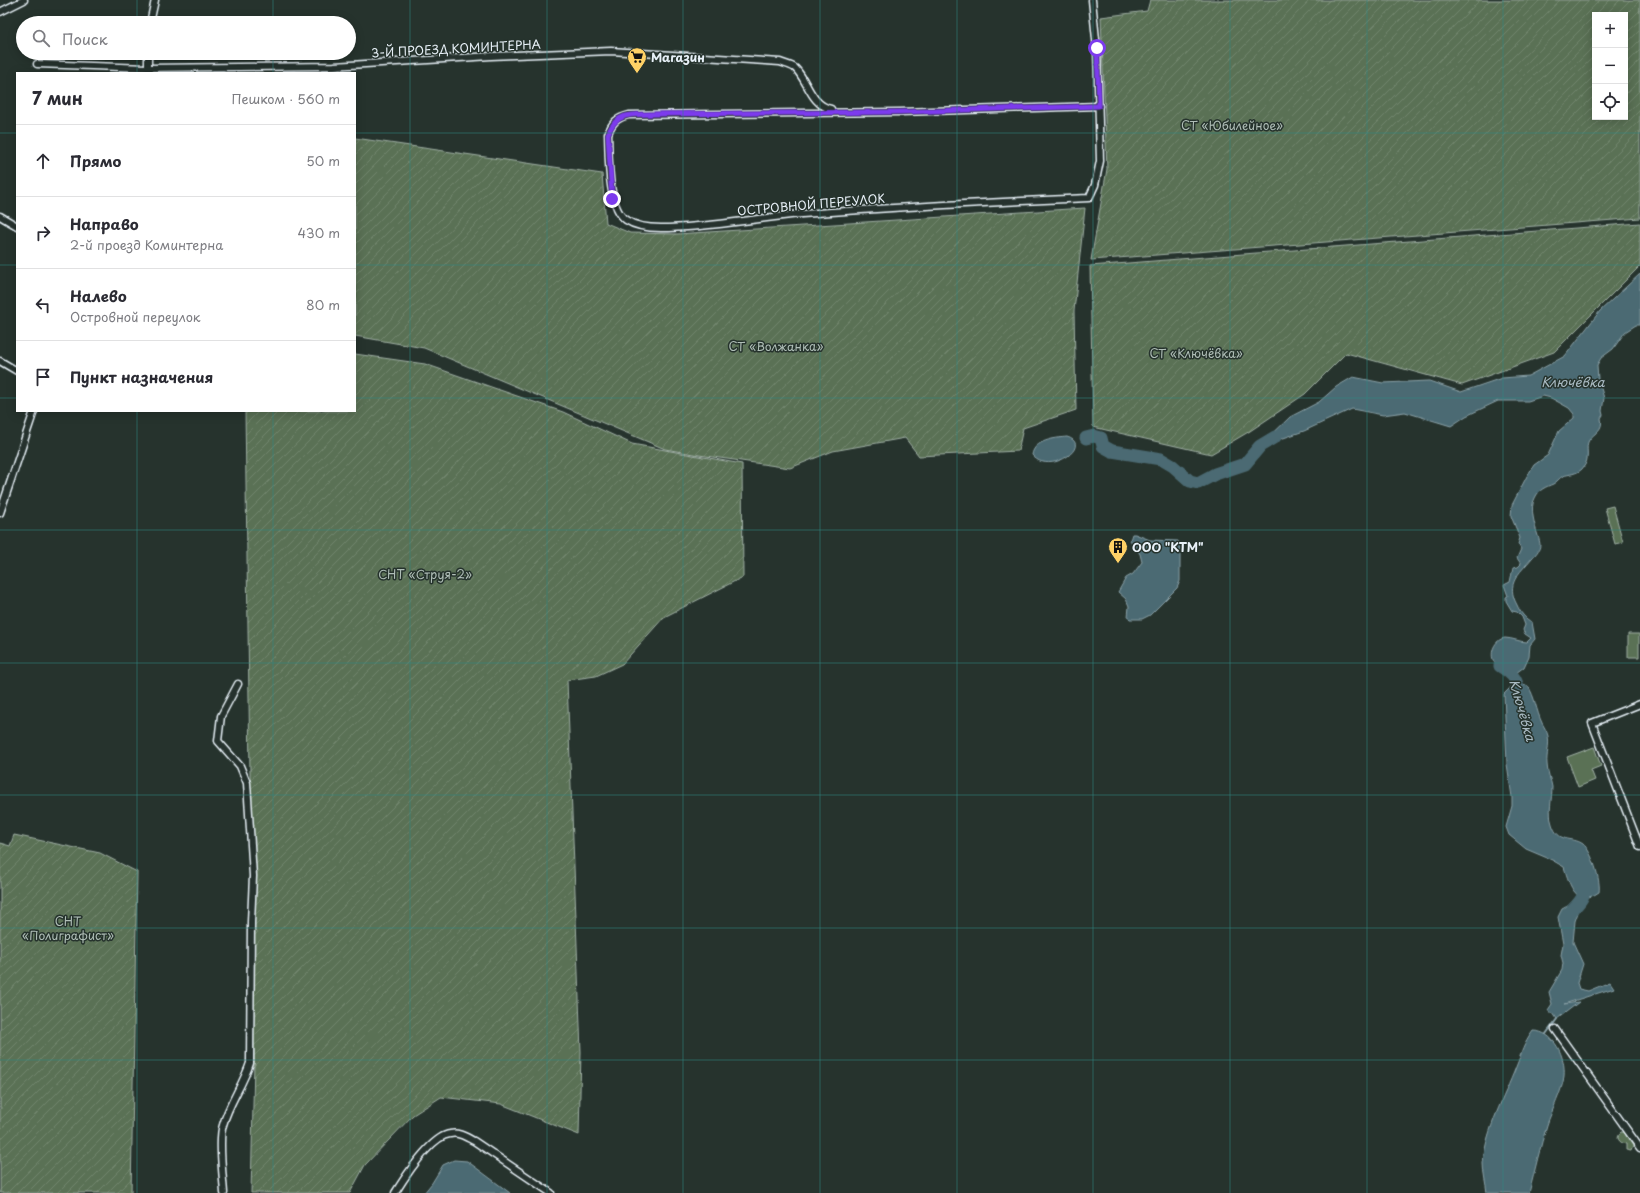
<!DOCTYPE html>
<html lang="ru">
<head>
<meta charset="utf-8">
<style>
	:root { --surface:#fff; --page:#f2f2f3; --text:#2b2b33; --muted:#7c7c81; --line:#e1e1e2 }
	body { margin:0; font-family:"Playpen Sans",sans-serif; background:var(--page); color:var(--text) }
	.controls { position:absolute; right:12px; top:12px; display:grid; overflow:hidden; border-radius:0px; box-shadow:0 2px 10px #0003 }
	.controls button { width:36px; height:36px; display:grid; place-items:center; padding:0; border:0; border-bottom:1px solid var(--line); background:var(--surface); color:var(--text); font:20px sans-serif }
	.stop { position:absolute; width:12px; height:12px; margin:-9px; border:3px solid #7c3aed; border-radius:50%; background:#fff }
	.stop.end { background:#7c3aed; border-color:#fff; box-shadow:0 1px 4px #0008 }
	.list { margin:0; padding:0; list-style:none }
	h2 { display:flex; justify-content:space-between; align-items:center; height:52px; margin:0; padding:0 16px; font-size:17px }
	h2 small { font-size:13px; font-weight:400; color:var(--muted) }
	.list li { display:grid; grid-template-columns:26px 1fr auto; gap:12px; align-items:center; box-sizing:border-box; height:72px; padding:0 16px; border-top:1px solid var(--line) }
	.list b { display:block; font-size:15px; white-space:nowrap }
	.list p { margin:0; font-size:13px; white-space:nowrap; color:var(--muted) }
	.list em { font-size:13px; font-style:normal; color:var(--muted) }
	.icon { flex:none; width:22px; height:22px; fill:none; stroke:currentColor; stroke-width:2; stroke-linecap:round; stroke-linejoin:round }
	.map { position:relative; flex:none; width:1640px; height:1193px; overflow:hidden }
	.search { position:absolute; background:var(--surface); box-shadow:0 2px 10px #0003; left:16px; top:16px; width:340px; height:44px; display:flex; align-items:center; gap:10px; box-sizing:border-box; padding:0 14px; border-radius:22px; color:var(--muted); font-size:15px }
	.panel { position:absolute; background:var(--surface); box-shadow:0 2px 10px #0003; left:16px; top:72px; width:340px; height:340px; border-radius:0px }
	.map>svg:first-child { display:block }
</style>
</head>
<body>
<div class="map">
<svg width="1640" height="1193" viewBox="0 0 1640 1193">
	<defs>
		<pattern id="garden-furrows" width="10" height="10" patternUnits="userSpaceOnUse"><rect width="10" height="10" fill="#5a7155"/><path d="M-1 1l2-2M0 10L10 0M9 11l2-2" fill="none" stroke="#72866e"/></pattern>
	</defs>
	<rect width="100%" height="100%" fill="#26332d"/>
	<filter id="ink" filterUnits="userSpaceOnUse"><feTurbulence type="fractalNoise" baseFrequency=".025" numOctaves="2"/><feDisplacementMap in="SourceGraphic" scale="8" xChannelSelector="R" yChannelSelector="G"/><feConvolveMatrix kernelMatrix="1 2 1 2 8 2 1 2 1" color-interpolation-filters="sRGB"/></filter>
	<g filter="url(#ink)">
		<!-- green -->
		<path fill="#5a7155" stroke="#a1b1a6" d="M1613 506 1623 542 1615 544 1605 508Z
			M1628 634H1639V657H1628Z
			M1594 747 1601 766 1591 770 1595 780 1578 787 1567 757Z
			M1621 1132H1624L1633 1146 1631 1151 1626 1150V1144C1619 1143 1615 1137 1621 1132Z"/>
		<!-- garden -->
		<path fill="url(#garden-furrows)" stroke="#a1b1a6" fill-rule="evenodd" d="M1150 0H1640V218L1091 260 1107 169 1101 17 1147 11ZM1595 15H1625V117H1595Z
			M355 138 602 174 606 223 630 233 677 234 1085 208 1074 311 1076 410 1023 428 1018 451 919 456 905 438 833 451 790 468 699 455 665 449 424 348 355 336Z
			M1640 223V266L1554 352 1462 385 1346 353 1305 394 1250 431 1211 454 1093 427 1090 266Z
			M355 354 425 364 563 412 632 444 742 464 743 577 664 617 622 664 596 676 567 680 581 1052 579 1135 501 1104 441 1097 413 1115 365 1165 350 1193H251L254 1062 245 411H355Z
			M14 835 100 853 137 872 131 1193H0V843L10 846Z"/>
		<!-- water -->
		<path fill="#4c6b73" stroke="#8aa1a8" d="M1640 274V325H1636L1625 332 1613 349 1601 358 1597 365 1598 379 1604 398 1602 411 1603 415 1601 418C1604 430 1595 432 1589 440 1584 448 1592 458 1582 469 1577 474 1569 474 1563 476 1559 478 1557 482 1553 484 1546 487 1539 489 1535 498 1529 508 1535 526 1538 536 1539 539 1540 543 1540 545 1540 550 1535 555 1532 558 1519 574 1505 583 1517 605 1520 612 1525 619 1532 622L1535 639 1530 645 1529 656 1524 667 1512 676 1509 673H1504C1501 670 1496 666 1494 662 1489 653 1495 639 1505 638 1512 638 1520 642 1527 642L1531 638 1525 634 1523 630 1525 625 1522 617 1517 612 1512 611 1506 601V597L1508 596 1504 585 1510 582 1513 568 1518 567 1521 564 1517 558 1521 549 1518 544 1520 538 1511 516 1512 505 1527 476 1534 465 1548 455 1559 431 1574 418V414L1569 408 1551 398 1543 396 1528 401H1498L1466 416 1451 426 1405 412 1383 415 1352 409 1304 431 1260 446 1290 417 1319 402 1336 387 1353 377 1383 383 1429 381 1461 392 1502 378 1528 376 1565 356 1600 311Z
			M1067 437C1094 445 1049 477 1032 455 1034 440 1055 438 1067 437Z
			M1132 534H1135L1150 540 1178 541 1180 548V581L1177 588 1150 615 1142 619H1130L1128 617 1129 606 1126 599 1118 592 1126 578 1133 574 1142 562 1140 554 1130 540Z
			M1523 684 1528 686C1535 697 1536 710 1542 723 1544 727 1547 731 1548 736 1550 745 1546 755 1547 764 1547 772 1551 780 1552 787 1552 800 1548 812 1552 824 1558 844 1572 836 1583 844 1592 851 1601 881 1599 892 1576 908 1570 886 1564 867L1552 860 1526 849 1509 835 1506 827 1512 806V797L1507 764 1504 694 1510 688Z
			M1573 903 1578 904 1580 907 1575 921 1573 942 1583 964 1577 983 1579 989 1588 991 1610 982 1614 988 1564 1004 1579 1002 1557 1019 1553 1013H1550L1548 1010 1552 1004 1549 992 1562 970 1563 963 1561 955 1563 944 1558 917 1562 909Z
			M1533 1031C1554 1031 1566 1057 1564 1076 1563 1089 1551 1112 1547 1125 1540 1147 1535 1170 1529 1193H1487C1486 1183 1483 1173 1483 1163 1486 1129 1504 1098 1516 1067 1522 1052 1523 1045 1533 1031Z
			M454 1160 467 1161 510 1193H424L432 1183 443 1165Z"/>
		<g fill="none" stroke-linecap="round" stroke-linejoin="round">
			<!-- stream -->
			<path stroke="#8aa1a8" stroke-width="2" d="M1546 1034 1557 1019"/>
			<!-- river -->
			<path stroke="#4c6b73" stroke-width="13" d="M1086 438 1094 436 1101 438 1103 446 1112 451 1161 459 1173 466 1190 481 1198 483 1215 474 1245 464 1260 446 1275 437
				M1500 666C1518 677 1517 682 1521 702
				M1567 916C1577 903 1587 900 1584 880"/>
			<!-- street casing -->
			<g stroke="#e8f1f8" stroke-width="9">
				<path id="street" d="M1092 0 1097 49 1100 161 1095 185 1089 198C994 202 898 207 802 214 755 218 708 228 661 228 650 228 635 226 626 220 607 207 609 155 608 134 612 122 617 118 629 115L900 112 1099 106
					M0 12 24 0
					M150 23 155 0
					M148 53V73
					M37 64 147 68 334 66 491 56 611 51 780 62C785 64 791 65 795 68 808 81 811 105 831 109
					M0 216 17 226
					M0 361 17 371
					M0 513 34 411
					M1640 704 1592 723 1640 847
					M1555 1029 1640 1148
					M224 1193C223 1177 218 1139 223 1125 229 1103 243 1085 250 1063L251 922 253 876 247 783 240 766 218 741 221 716 238 684
					M395 1193C405 1177 431 1136 450 1134 459 1132 466 1137 474 1141L551 1193"/>
			</g>
			<!-- street -->
			<use href="#street" stroke="#26332d" stroke-width="6"/>
		</g>
	</g>
	<g fill="none" stroke-linecap="round" stroke-linejoin="round" filter="url(#ink)">
		<!-- route -->
		<path stroke="#7c3aed" stroke-width="5" d="M612 199 608 134C617 110 635 115 657 114L900 112 1099 106 1097 48"/>
	</g>
	<!-- grid -->
	<path fill="none" stroke="#308883" stroke-width="1" stroke-opacity="0.55" d="M137 0V23M273 0V23M410 0V1193M547 0V1193M683 0V1193M820 0V1193M957 0V1193M1093 0V1193M1230 0V1193M1367 0V1193M1503 0V1193M137 53V73M273 53V73M0 133H17M355 133H1640M0 265H17M355 265H1640M0 398H17M355 398H1640M137 411V1193M273 411V1193M0 530H1640M0 663H1640M0 795H1640M0 928H1640M0 1060H1640"/>
	<!-- icons -->
	<defs>
		<g id="supermarket-pin" transform="scale(1)"><path d="M0 17L-7.5 6A9.5 9.5 0 1 1 7.5 6Z" fill="#ffd166" stroke="#26332d"/><path d="M-6-5.5h2.5l.6 2H6L4.5 2H-2.5L-4.4-4H-6ZM-1.5 3.2a1.3 1.3 0 1 0 .1 0ZM3 3.2a1.3 1.3 0 1 0 .1 0Z" fill="#111"/></g>
		<g id="building-pin" transform="scale(1)"><path d="M0 17L-7.5 6A9.5 9.5 0 1 1 7.5 6Z" fill="#ffd166" stroke="#26332d"/><path d="M-4-6H4V6H1V3H-1V6H-4ZM-2.5-4.3h1.7v1.8h-1.7ZM.8-4.3h1.7v1.8H.8ZM-2.5-1h1.7V.8h-1.7ZM.8-1h1.7V.8H.8Z" fill="#111"/></g>
	</defs>
	<g fill-rule="evenodd">
		<use href="#supermarket-pin" x="637" y="57"/>
		<use href="#building-pin" x="1118" y="547"/>
	</g>
	<g text-anchor="middle" dominant-baseline="central" stroke-width="3" stroke-linejoin="round" paint-order="stroke">
		<!-- street labels -->
		<g font-size="12" fill="#e8f1f8" stroke="#26332d">
			<text transform="translate(456 48) rotate(-3)">3-Й ПРОЕЗД КОМИНТЕРНА</text>
			<text transform="translate(811 204) rotate(-5)">ОСТРОВНОЙ ПЕРЕУЛОК</text>
		</g>
		<!-- poi labels -->
		<g font-size="12" font-weight="bold" fill="#e8f1f8" stroke="#26332d" text-anchor="start">
			<text x="651" y="57">Магазин</text>
			<text x="1132" y="547">ООО "КТМ"</text>
		</g>
		<!-- park labels -->
		<g font-size="12" fill="#afbeb7" stroke="#26332d">
			<text x="1232" y="125">СТ «Юбилейное»</text>
			<text x="776" y="346">СТ «Волжанка»</text>
			<text x="1196" y="353">СТ «Ключёвка»</text>
			<text x="425" y="574">СНТ «Струя-2»</text>
			<text x="68" y="921">СНТ<tspan x="68" dy="14">«Полиграфист»</tspan></text>
		</g>
		<!-- water labels -->
		<g font-size="13" font-style="italic" fill="#aabbc3" stroke="#26332d">
			<text x="1573" y="381">Ключёвка</text>
			<text transform="translate(1523 710) rotate(74)">Ключёвка</text>
		</g>
	</g>
</svg>
<div class="controls">
<button>+</button>
<button>−</button>
<button><svg class="icon" aria-label="locate" viewBox="0 0 24 24"><circle cx="12" cy="12" r="6"/><path d="M12 2v4M12 18v4M2 12h4M18 12h4"/></svg></button>
</div>
<div class="stop" style="left:1097px;top:48px"></div>
<div class="stop end" style="left:612px;top:199px"></div>
<div class="search"><svg class="icon" aria-label="search" viewBox="0 0 24 24"><circle cx="10" cy="10" r="6"/><path d="M15 15l6 6"/></svg>Поиск</div>
<section class="panel">
<h2>7 мин<small>Пешком · 560 m</small></h2>
<ul class="list">
<li><svg class="icon" aria-label="ahead" viewBox="0 0 24 24"><path d="M12 20V5M6 11l6-6 6 6"/></svg><div><b>Прямо</b></div><em>50 m</em></li>
<li><svg class="icon" aria-label="right" viewBox="0 0 24 24"><path d="M7 20v-9h11M14 6l5 5-5 5"/></svg><div><b>Направо</b><p>2-й проезд Коминтерна</p></div><em>430 m</em></li>
<li><svg class="icon" aria-label="left" viewBox="0 0 24 24"><path d="M17 20v-9H6M10 6l-5 5 5 5"/></svg><div><b>Налево</b><p>Островной переулок</p></div><em>80 m</em></li>
<li><svg class="icon" aria-label="arrive" viewBox="0 0 24 24"><path d="M6 21V4h12l-3 4 3 4H6"/></svg><div><b>Пункт назначения</b></div></li>
</ul>
</section>
</div>
</body>
</html>
